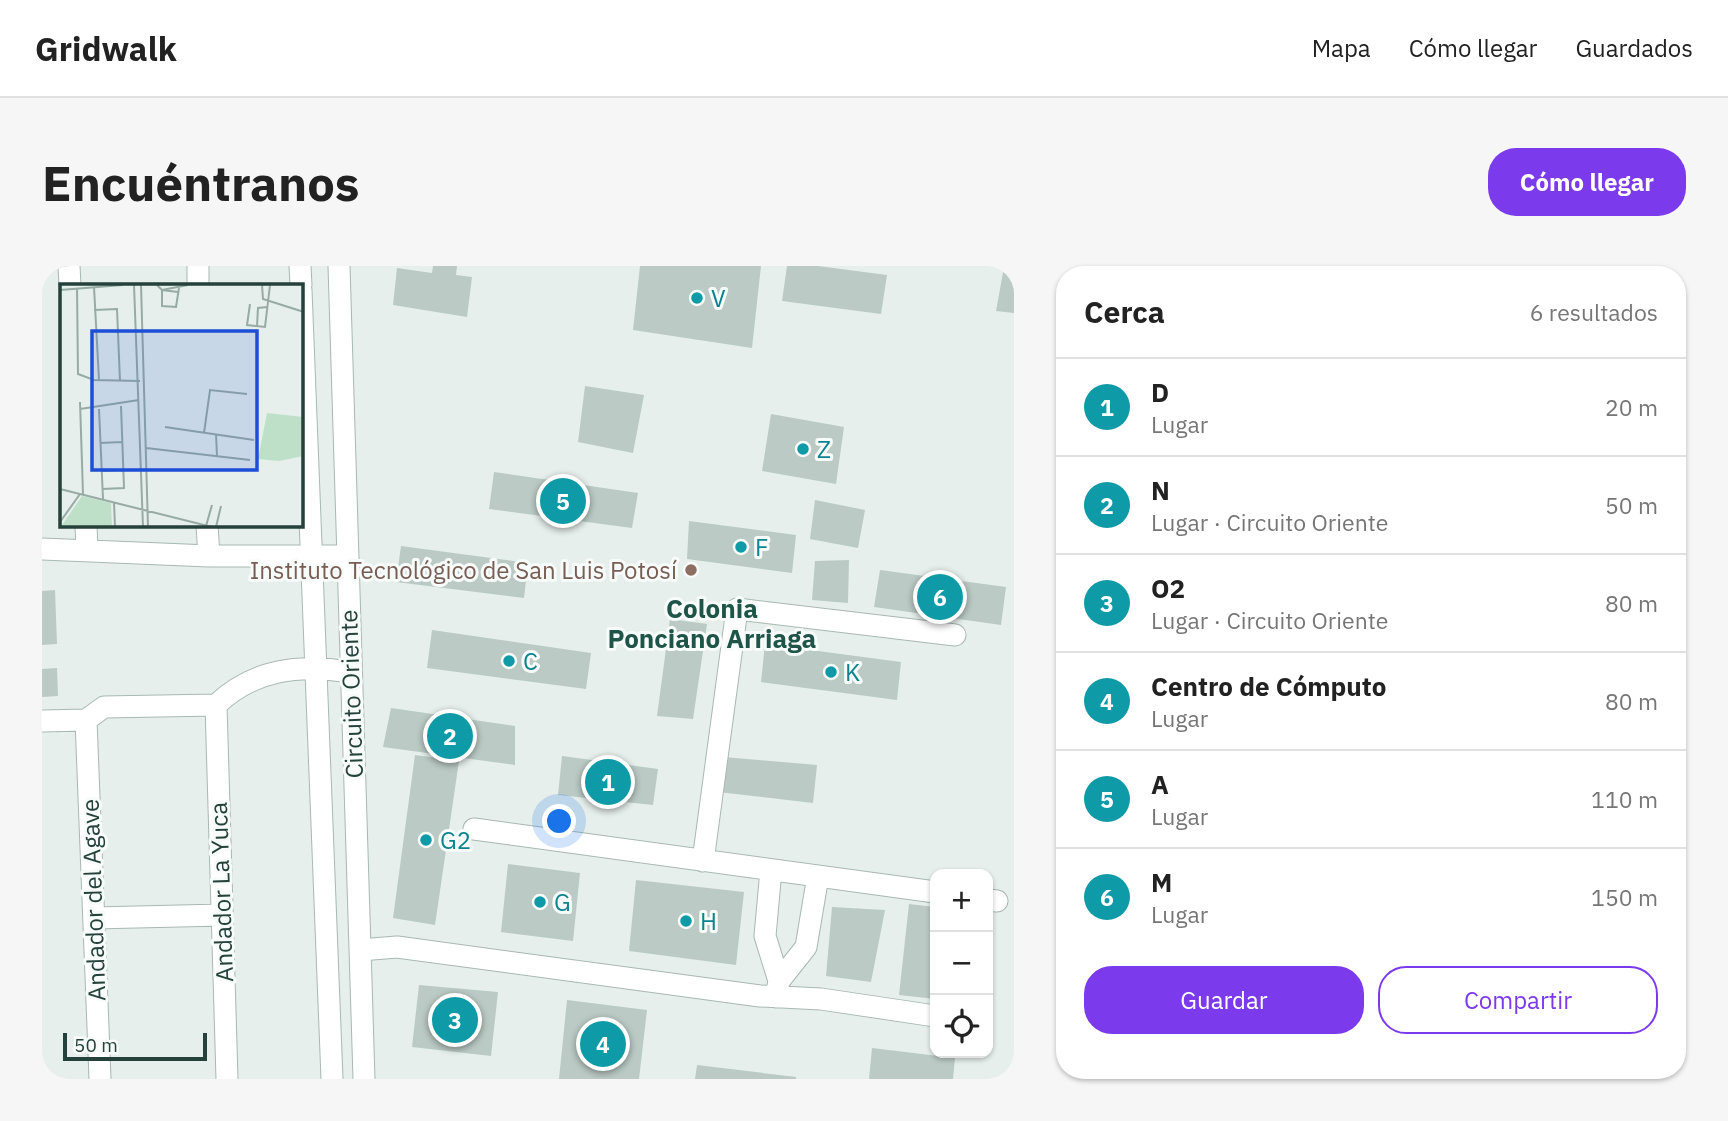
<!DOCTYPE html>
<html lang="es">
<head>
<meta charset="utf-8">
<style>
	:root { --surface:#fff; --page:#f6f6f6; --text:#222; --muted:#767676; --line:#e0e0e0; --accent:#7c3aed }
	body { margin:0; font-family:"IBM Plex Sans",sans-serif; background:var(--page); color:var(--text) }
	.controls { position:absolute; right:21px; bottom:21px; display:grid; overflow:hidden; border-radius:14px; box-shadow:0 2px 5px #0004 }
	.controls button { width:63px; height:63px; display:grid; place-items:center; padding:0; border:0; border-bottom:2px solid var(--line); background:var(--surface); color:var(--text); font:35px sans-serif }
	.scale { position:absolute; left:21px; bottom:18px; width:144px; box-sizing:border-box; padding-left:7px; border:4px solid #24423a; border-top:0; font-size:19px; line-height:24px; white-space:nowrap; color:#24423a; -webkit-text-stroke:5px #f7fbf9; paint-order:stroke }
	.you { position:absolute; left:518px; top:556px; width:24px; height:24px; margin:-18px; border:5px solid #fff; border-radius:50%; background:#1a73e8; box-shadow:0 0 0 10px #1a73e833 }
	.badge { display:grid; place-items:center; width:46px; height:46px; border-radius:50%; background:var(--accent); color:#fff; font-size:23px; font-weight:700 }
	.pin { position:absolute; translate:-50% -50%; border:4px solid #fff; box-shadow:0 2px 7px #0006 }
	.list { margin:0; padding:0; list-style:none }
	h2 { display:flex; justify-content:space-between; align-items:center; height:91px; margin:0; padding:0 28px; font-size:30px }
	h2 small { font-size:23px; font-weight:400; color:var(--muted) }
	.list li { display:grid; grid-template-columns:46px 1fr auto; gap:21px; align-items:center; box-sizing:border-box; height:98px; padding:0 28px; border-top:2px solid var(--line) }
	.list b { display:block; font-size:26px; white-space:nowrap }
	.list p { margin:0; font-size:23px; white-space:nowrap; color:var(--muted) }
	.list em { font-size:23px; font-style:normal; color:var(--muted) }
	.actions { display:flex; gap:14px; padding:21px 28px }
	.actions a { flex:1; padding:16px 0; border:2px solid var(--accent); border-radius:28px; text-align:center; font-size:24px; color:var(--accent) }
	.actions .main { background:var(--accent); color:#fff }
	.icon { flex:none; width:38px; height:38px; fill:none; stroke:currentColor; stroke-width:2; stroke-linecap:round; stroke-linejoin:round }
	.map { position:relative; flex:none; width:972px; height:813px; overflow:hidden; border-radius:28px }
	header { display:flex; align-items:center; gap:42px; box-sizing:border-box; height:98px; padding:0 35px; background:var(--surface); border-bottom:2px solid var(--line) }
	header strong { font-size:33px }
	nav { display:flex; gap:38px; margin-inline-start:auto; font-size:24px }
	.intro { display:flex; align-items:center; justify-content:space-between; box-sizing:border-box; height:168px; padding:0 42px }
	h1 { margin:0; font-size:49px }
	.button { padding:18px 32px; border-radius:28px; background:var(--accent); color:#fff; font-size:24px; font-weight:700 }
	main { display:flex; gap:42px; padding:0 42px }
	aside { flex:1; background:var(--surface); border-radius:28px; box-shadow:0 2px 5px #0004 }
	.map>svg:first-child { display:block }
</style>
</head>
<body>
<header>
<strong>Gridwalk</strong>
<nav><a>Mapa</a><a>Cómo llegar</a><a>Guardados</a></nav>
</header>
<div class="intro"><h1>Encuéntranos</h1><a class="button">Cómo llegar</a></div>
<main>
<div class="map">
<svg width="972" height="813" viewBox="0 0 972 813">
	<rect width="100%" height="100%" fill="#e6efeb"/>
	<!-- building -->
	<path fill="#bbcac4" d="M391 0H415L414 9 430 11 425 51 351 39 355 2 390 7Z
		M598 0H719L710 82 591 64Z
		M745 0H776L845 9 839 48 740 35Z
		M962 1 972 2V47L954 45Z
		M543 120 602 129 591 187 536 176Z
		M729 148 802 161 794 218 720 205Z
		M452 206 596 227 590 262 447 243Z
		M773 234 823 244 816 282 768 273Z
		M647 255 754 269 750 307 645 293Z
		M359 280 486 297 482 332 354 316Z
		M807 294 806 337 770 334 773 295Z
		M838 304 964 321 959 359 832 341Z
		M13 324 15 378 0 379V325Z
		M628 353 665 358 651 453 615 450Z
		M390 364 549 387 544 423 385 402Z
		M723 378 859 396 855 434 719 416Z
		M15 402 16 430 0 431V403Z
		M349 442 473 460V499L341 481Z
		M373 489 417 495 393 659 351 652Z
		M520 490 616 503 611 539 516 529Z
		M682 491 775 499 771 537 676 526Z
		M466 598 538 607 531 675 459 666Z
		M594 614 702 626 694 699 587 685Z
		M867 638 893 641V733L857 729Z
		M790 641 843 644 829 716 784 710Z
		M377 719 456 726 449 790 370 781Z
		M525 734 605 744 597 813H517Z
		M830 782 913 792 911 813H827Z
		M655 799 754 811V813H653Z"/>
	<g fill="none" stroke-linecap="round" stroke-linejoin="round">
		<!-- minor casing -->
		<g stroke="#a8b8b2" stroke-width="23">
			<path id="minor" d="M27 0 28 19
				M156 0V19
				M258 0 259 19
				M297 0 322 813
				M259 24 290 813
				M44 259 45 284
				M165 259 167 290
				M0 283 167 290H306
				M174 439 185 813
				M44 454 58 813
				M0 455 44 454 62 441 174 439C212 403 257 398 307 406
				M432 563 893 626
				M661 595 695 343 913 369
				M729 604 723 670 737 715 734 731
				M946 634 955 635
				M52 652 180 649
				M318 684 355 681 718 730 779 733 893 750
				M737 715 764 681 776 610"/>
		</g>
		<!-- minor -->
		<use href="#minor" stroke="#fff" stroke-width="21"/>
	</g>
	<!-- markers -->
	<g fill="#0f9aa8" stroke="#f7fbf9" stroke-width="2.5">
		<circle cx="655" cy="32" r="7"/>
		<circle cx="761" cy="183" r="7"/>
		<circle cx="699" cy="281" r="7"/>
		<circle cx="467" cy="395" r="7"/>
		<circle cx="789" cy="406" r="7"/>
		<circle cx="384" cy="574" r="7"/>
		<circle cx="498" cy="636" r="7"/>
		<circle cx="644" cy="655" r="7"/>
	</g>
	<circle fill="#8d6e63" stroke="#f7fbf9" stroke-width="2.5" cx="649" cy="304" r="7"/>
	<g text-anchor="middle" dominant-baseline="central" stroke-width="6" stroke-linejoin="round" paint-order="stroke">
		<!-- culture labels -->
		<g font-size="24" fill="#0d838f" stroke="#f7fbf9" text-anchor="start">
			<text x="669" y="32">V</text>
			<text x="775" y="183">Z</text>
			<text x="713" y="281">F</text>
			<text x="481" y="395">C</text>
			<text x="803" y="406">K</text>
			<text x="398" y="574">G2</text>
			<text x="512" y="636">G</text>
			<text x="658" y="655">H</text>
		</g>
		<!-- education labels -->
		<g font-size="24" fill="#785e54" stroke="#f7fbf9" text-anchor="end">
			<text x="635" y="304">Instituto Tecnológico de San Luis Potosí</text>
		</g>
		<!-- street labels -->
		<g font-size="24" fill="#24423a" stroke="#f7fbf9">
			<text transform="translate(309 428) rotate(-92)">Circuito Oriente</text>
			<text transform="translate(179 626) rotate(-92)">Andador La Yuca</text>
			<text transform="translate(51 634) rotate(-92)">Andador del Agave</text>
		</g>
		<!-- neighbourhood labels -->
		<g font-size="26" font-weight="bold" fill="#1f5548" stroke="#f7fbf9">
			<text x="670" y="342">Colonia<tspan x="670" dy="30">Ponciano Arriaga</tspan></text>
		</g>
	</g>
	<!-- overview -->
	<g transform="translate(18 18)">
		<rect width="243" height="243" fill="#e6efeb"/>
		<path d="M207 129 243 133V172L219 177 198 175ZM22 212 51 219 52 243 2 241Z" fill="#bfe0c8"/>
		<path fill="none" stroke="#98aaa4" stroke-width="2" d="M74 1 83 243M81 1 88 243M97 1 102 6 118 8M202 1 203 15 244 28M34 3 39 96M17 4 18 90 34 96 80 97M0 6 63 1M102 6V22L116 23 119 4M102 6 128 1M190 20 187 41 205 43 210 1M34 26 57 25 60 97M197 42 198 24 207 23M20 118 23 210M20 125 79 116M39 125 43 215M105 143 194 156M144 149 150 106 187 110M156 150 157 172M40 159 62 158M86 164 190 176M42 187 63 186M0 205 152 243M42 205 64 204 61 122M54 218 55 243M0 238 20 210M146 242 152 221M156 243 161 222"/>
		<path fill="#1d4ed8" fill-opacity="0.15" stroke="#1d4ed8" stroke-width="3.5" d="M32 47H197V186H32Z"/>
		<rect width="243" height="243" fill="none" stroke="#24423a" stroke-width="3.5"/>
	</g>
</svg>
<div class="controls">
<button>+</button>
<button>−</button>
<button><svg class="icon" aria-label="locate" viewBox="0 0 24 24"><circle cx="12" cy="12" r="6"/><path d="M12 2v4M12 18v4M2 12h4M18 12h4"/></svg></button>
</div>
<div class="scale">50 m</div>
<div class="you"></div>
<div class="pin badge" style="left:566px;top:516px;background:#0f9aa8">1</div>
<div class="pin badge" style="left:408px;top:470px;background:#0f9aa8">2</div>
<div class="pin badge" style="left:413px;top:754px;background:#0f9aa8">3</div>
<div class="pin badge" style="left:561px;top:778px;background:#0f9aa8">4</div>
<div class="pin badge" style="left:521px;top:235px;background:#0f9aa8">5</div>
<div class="pin badge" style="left:898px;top:331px;background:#0f9aa8">6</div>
</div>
<aside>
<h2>Cerca<small>6 resultados</small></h2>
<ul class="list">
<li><span class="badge" style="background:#0f9aa8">1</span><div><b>D</b><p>Lugar</p></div><em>20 m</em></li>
<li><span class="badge" style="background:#0f9aa8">2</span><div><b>N</b><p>Lugar · Circuito Oriente</p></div><em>50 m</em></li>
<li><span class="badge" style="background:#0f9aa8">3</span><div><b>O2</b><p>Lugar · Circuito Oriente</p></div><em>80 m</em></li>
<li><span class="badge" style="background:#0f9aa8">4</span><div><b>Centro de Cómputo</b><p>Lugar</p></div><em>80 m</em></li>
<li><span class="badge" style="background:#0f9aa8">5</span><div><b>A</b><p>Lugar</p></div><em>110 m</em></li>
<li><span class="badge" style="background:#0f9aa8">6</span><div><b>M</b><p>Lugar</p></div><em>150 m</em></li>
</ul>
<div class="actions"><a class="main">Guardar</a><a>Compartir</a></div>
</aside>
</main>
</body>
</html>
